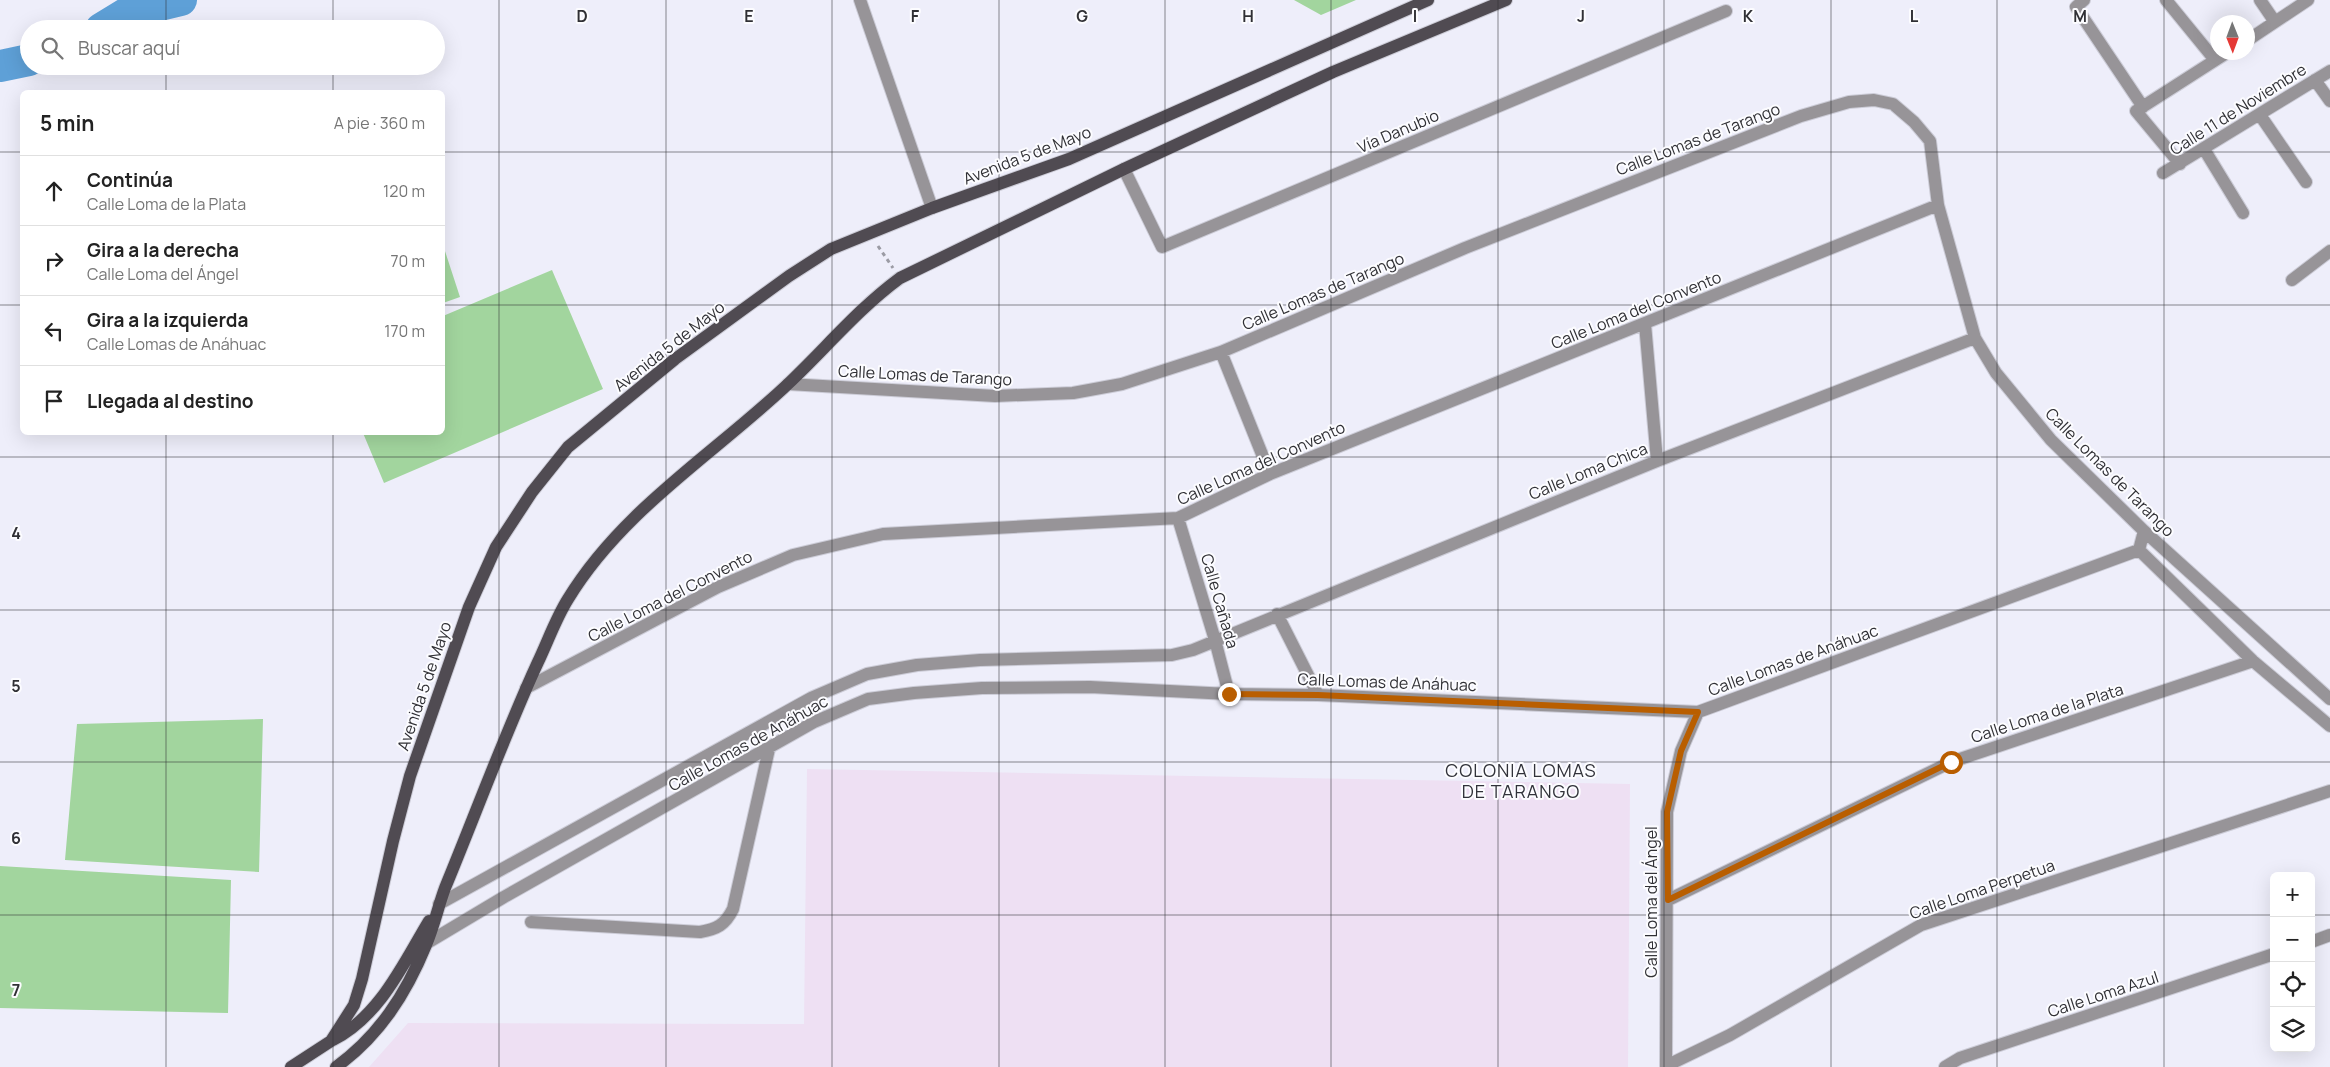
<!DOCTYPE html>
<html lang="es">
<head>
<meta charset="utf-8">
<style>
	:root { --surface:#fff; --page:#f6f6f6; --text:#222; --muted:#767676; --line:#e0e0e0 }
	body { margin:0; font-family:Manrope,sans-serif; background:var(--page); color:var(--text) }
	.controls { position:absolute; right:15px; bottom:15px; display:grid; overflow:hidden; border-radius:8px; box-shadow:0 5px 20px #0002 }
	.controls button { width:45px; height:45px; display:grid; place-items:center; padding:0; border:0; border-bottom:1px solid var(--line); background:var(--surface); color:var(--text); font:25px sans-serif }
	.compass { position:absolute; left:2210px; top:15px; width:45px; height:45px; border-radius:50%; background:var(--surface); box-shadow:0 5px 20px #0002; rotate:179deg }
	.stop { position:absolute; width:15px; height:15px; margin:-11px; border:4px solid #b95e00; border-radius:50%; background:#fff }
	.stop.end { background:#b95e00; border-color:#fff; box-shadow:0 1px 5px #0008 }
	.list { margin:0; padding:0; list-style:none }
	h2 { display:flex; justify-content:space-between; align-items:center; height:65px; margin:0; padding:0 20px; font-size:21px }
	h2 small { font-size:16px; font-weight:400; color:var(--muted) }
	.list li { display:grid; grid-template-columns:32px 1fr auto; gap:15px; align-items:center; box-sizing:border-box; height:70px; padding:0 20px; border-top:1px solid var(--line) }
	.list b { display:block; font-size:19px; white-space:nowrap }
	.list p { margin:0; font-size:16px; white-space:nowrap; color:var(--muted) }
	.list em { font-size:16px; font-style:normal; color:var(--muted) }
	.icon { flex:none; width:28px; height:28px; fill:none; stroke:currentColor; stroke-width:2; stroke-linecap:round; stroke-linejoin:round }
	.map { position:relative; flex:none; width:2330px; height:1067px; overflow:hidden }
	.search { position:absolute; background:var(--surface); box-shadow:0 5px 20px #0002; left:20px; top:20px; width:425px; height:55px; display:flex; align-items:center; gap:12px; box-sizing:border-box; padding:0 18px; border-radius:28px; color:var(--muted); font-size:19px }
	.panel { position:absolute; background:var(--surface); box-shadow:0 5px 20px #0002; left:20px; top:90px; width:425px; height:345px; border-radius:8px }
	.map>svg:first-child { display:block }
</style>
</head>
<body>
<div class="map">
<svg width="2330" height="1067" viewBox="0 0 2330 1067">
	<rect width="100%" height="100%" fill="#eeeefa"/>
	<!-- industrial -->
	<path fill="#eee0f3" d="M807 769 1630 784 1628 1067H369L408 1023 804 1024Z"/>
	<!-- green -->
	<path fill="#a2d59e" d="M1294 0H1356L1321 15Z
		M443 245 460 297 443 303H442Z
		M552 270 603 389 384 483 363 433 442 432 443 316Z
		M263 719 259 872 65 860 77 724Z
		M0 866 231 880 228 1013 0 1008Z"/>
	<g fill="none" stroke-linecap="round" stroke-linejoin="round">
		<!-- river -->
		<path stroke="#5ea0d7" stroke-width="32" d="M101 29 127 13 181 0
			M0 66 29 60"/>
		<!-- minor casing -->
		<g stroke="#ccccd7" stroke-width="14">
			<path id="minor" d="M860 0 932 208
				M2084 0 2076 7 2143 107
				M2166 0 2215 60
				M2260 0 2275 22
				M2248 40 2308 0
				M2315 80 2330 101
				M2260 115 2306 182
				M2204 149 2243 213
				M2180 164 2136 111 2228 52
				M1124 169 1162 247 1726 11
				M2163 173 2330 71
				M2292 280 2330 251
				M1645 324 1657 461
				M1221 352 1270 474
				M788 384 995 396 1073 393 1122 384 1221 352 1465 248 1801 116 1849 102 1874 100 1893 104 1914 122 1930 141 1938 205 1975 338 1996 373 2051 440 2144 531 2330 699
				M1178 518 1215 640 1229 694
				M2144 531 2139 550 2253 661 2330 726
				M1277 614 1318 695
				M526 688 718 587 793 555 883 534 1178 518 1270 474 1938 205
				M1668 900 1951 762 2253 661
				M439 904 811 698 867 674 917 665 980 660 1172 655 1193 650 1657 461 1975 338
				M531 922 700 932C717 929 725 925 733 909L769 749
				M2311 942 2330 935
				M427 943 504 897 814 722 868 699 914 693 982 688 1090 687 1229 694 1318 695 1698 712 2139 550
				M1666 1066 1730 1035 1921 925 2330 791
				M1666 1067 1667 812 1681 751 1698 712
				M1945 1067 1960 1058 2274 954"/>
		</g>
		<!-- major casing -->
		<g stroke="#ccccd7" stroke-width="14">
			<path id="major" d="M333 1040C380 1016 403 964 429 921
				M291 1067 331 1041 354 1005 362 979 393 841 410 776 469 607 496 547 532 492 568 447 675 359 789 276 831 249 932 208 1069 159 1428 0
				M336 1067C379 1036 406 994 426 945 434 926 438 907 445 888 476 813 504 736 538 662 548 641 556 618 568 599 622 510 714 454 788 384 826 348 858 309 900 278L1124 169 1333 72 1506 0"/>
		</g>
		<!-- path -->
		<path stroke="#9b9ba4" stroke-width="3" stroke-dasharray="4 4" stroke-linecap="butt" d="M878 246 893 268"/>
		<!-- minor -->
		<use href="#minor" stroke="#979498" stroke-width="12"/>
		<!-- major -->
		<use href="#major" stroke="#504b52" stroke-width="12"/>
	</g>
	<g fill="none" stroke-linecap="round" stroke-linejoin="round">
		<!-- route -->
		<path stroke="#b95e00" stroke-width="6" d="M1229 694 1318 695 1698 712 1681 751 1667 812 1668 900 1951 762"/>
	</g>
	<!-- grid -->
	<path fill="none" stroke="#303035" stroke-width="1" stroke-opacity="0.55" d="M166 0V29M333 0V29M499 0V1067M666 0V1067M832 0V1067M999 0V1067M1165 0V1067M1331 0V1067M1498 0V1067M1664 0V1067M1831 0V1067M1997 0V1067M2164 0V1067M166 66V92M333 66V92M0 152H22M442 152H2330M0 305H22M442 305H2330M166 432V1067M333 432V1067M0 457H2330M0 610H2330M0 762H2330M0 915H2274M2311 915H2330"/>
	<g text-anchor="middle" dominant-baseline="central" stroke-width="4" stroke-linejoin="round" paint-order="stroke">
		<!-- street labels -->
		<g font-size="16" fill="#303035" stroke="#fcfcff">
			<text transform="translate(2238 109) rotate(-32)">Calle 11 de Noviembre</text>
			<text transform="translate(1398 131) rotate(-23)">Vía Danubio</text>
			<text transform="translate(1698 139) rotate(-21)">Calle Lomas de Tarango</text>
			<text transform="translate(1027 155) rotate(-21)">Avenida 5 de Mayo</text>
			<text transform="translate(1323 291) rotate(-23)">Calle Lomas de Tarango</text>
			<text transform="translate(1636 310) rotate(-22)">Calle Loma del Convento</text>
			<text transform="translate(669 346) rotate(-38)">Avenida 5 de Mayo</text>
			<text transform="translate(925 375) rotate(3)">Calle Lomas de Tarango</text>
			<text transform="translate(1261 463) rotate(-24)">Calle Loma del Convento</text>
			<text transform="translate(1588 471) rotate(-22)">Calle Loma Chica</text>
			<text transform="translate(2110 472) rotate(45)">Calle Lomas de Tarango</text>
			<text transform="translate(670 596) rotate(-27)">Calle Loma del Convento</text>
			<text transform="translate(1220 601) rotate(74)">Calle Cañada</text>
			<text transform="translate(1793 660) rotate(-20)">Calle Lomas de Anáhuac</text>
			<text transform="translate(1387 682) rotate(2)">Calle Lomas de Anáhuac</text>
			<text transform="translate(424 686) rotate(-71)">Avenida 5 de Mayo</text>
			<text transform="translate(2047 713) rotate(-18)">Calle Loma de la Plata</text>
			<text transform="translate(748 743) rotate(-29)">Calle Lomas de Anáhuac</text>
			<text transform="translate(1982 889) rotate(-19)">Calle Loma Perpetua</text>
			<text transform="translate(1651 902) rotate(-90)">Calle Loma del Ángel</text>
			<text transform="translate(2103 994) rotate(-18)">Calle Loma Azul</text>
		</g>
		<!-- neighbourhood labels -->
		<g font-size="18" letter-spacing="1" fill="#31323a" stroke="#fcfcff">
			<text x="1521" y="770">COLONIA LOMAS<tspan x="1521" dy="21">DE TARANGO</tspan></text>
		</g>
	</g>
	<g font-size="16" text-anchor="middle" font-weight="bold" fill="#303035" stroke="#fcfcff" stroke-width="4" stroke-linejoin="round" paint-order="stroke">
		<text x="582" y="22">D</text>
		<text x="749" y="22">E</text>
		<text x="915" y="22">F</text>
		<text x="1082" y="22">G</text>
		<text x="1248" y="22">H</text>
		<text x="1415" y="22">I</text>
		<text x="1581" y="22">J</text>
		<text x="1748" y="22">K</text>
		<text x="1914" y="22">L</text>
		<text x="2080" y="22">M</text>
		<text x="16" y="539">4</text>
		<text x="16" y="692">5</text>
		<text x="16" y="844">6</text>
		<text x="16" y="996">7</text>
	</g>
</svg>
<div class="controls">
<button>+</button>
<button>−</button>
<button><svg class="icon" aria-label="locate" viewBox="0 0 24 24"><circle cx="12" cy="12" r="6"/><path d="M12 2v4M12 18v4M2 12h4M18 12h4"/></svg></button>
<button><svg class="icon" aria-label="layers" viewBox="0 0 24 24"><path d="M12 4l9 5-9 5-9-5zM3 14l9 5 9-5"/></svg></button>
</div>
<svg class="compass" viewBox="-18 -18 36 36"><path d="M0-13l5 13h-10z" fill="#e53935"/><path d="M0 13l5-13h-10z" fill="#767676"/></svg>
<div class="stop" style="left:1951px;top:762px"></div>
<div class="stop end" style="left:1229px;top:694px"></div>
<div class="search"><svg class="icon" aria-label="search" viewBox="0 0 24 24"><circle cx="10" cy="10" r="6"/><path d="M15 15l6 6"/></svg>Buscar aquí</div>
<section class="panel">
<h2>5 min<small>A pie · 360 m</small></h2>
<ul class="list">
<li><svg class="icon" aria-label="ahead" viewBox="0 0 24 24"><path d="M12 20V5M6 11l6-6 6 6"/></svg><div><b>Continúa</b><p>Calle Loma de la Plata</p></div><em>120 m</em></li>
<li><svg class="icon" aria-label="right" viewBox="0 0 24 24"><path d="M7 20v-9h11M14 6l5 5-5 5"/></svg><div><b>Gira a la derecha</b><p>Calle Loma del Ángel</p></div><em>70 m</em></li>
<li><svg class="icon" aria-label="left" viewBox="0 0 24 24"><path d="M17 20v-9H6M10 6l-5 5 5 5"/></svg><div><b>Gira a la izquierda</b><p>Calle Lomas de Anáhuac</p></div><em>170 m</em></li>
<li><svg class="icon" aria-label="arrive" viewBox="0 0 24 24"><path d="M6 21V4h12l-3 4 3 4H6"/></svg><div><b>Llegada al destino</b></div></li>
</ul>
</section>
</div>
</body>
</html>
